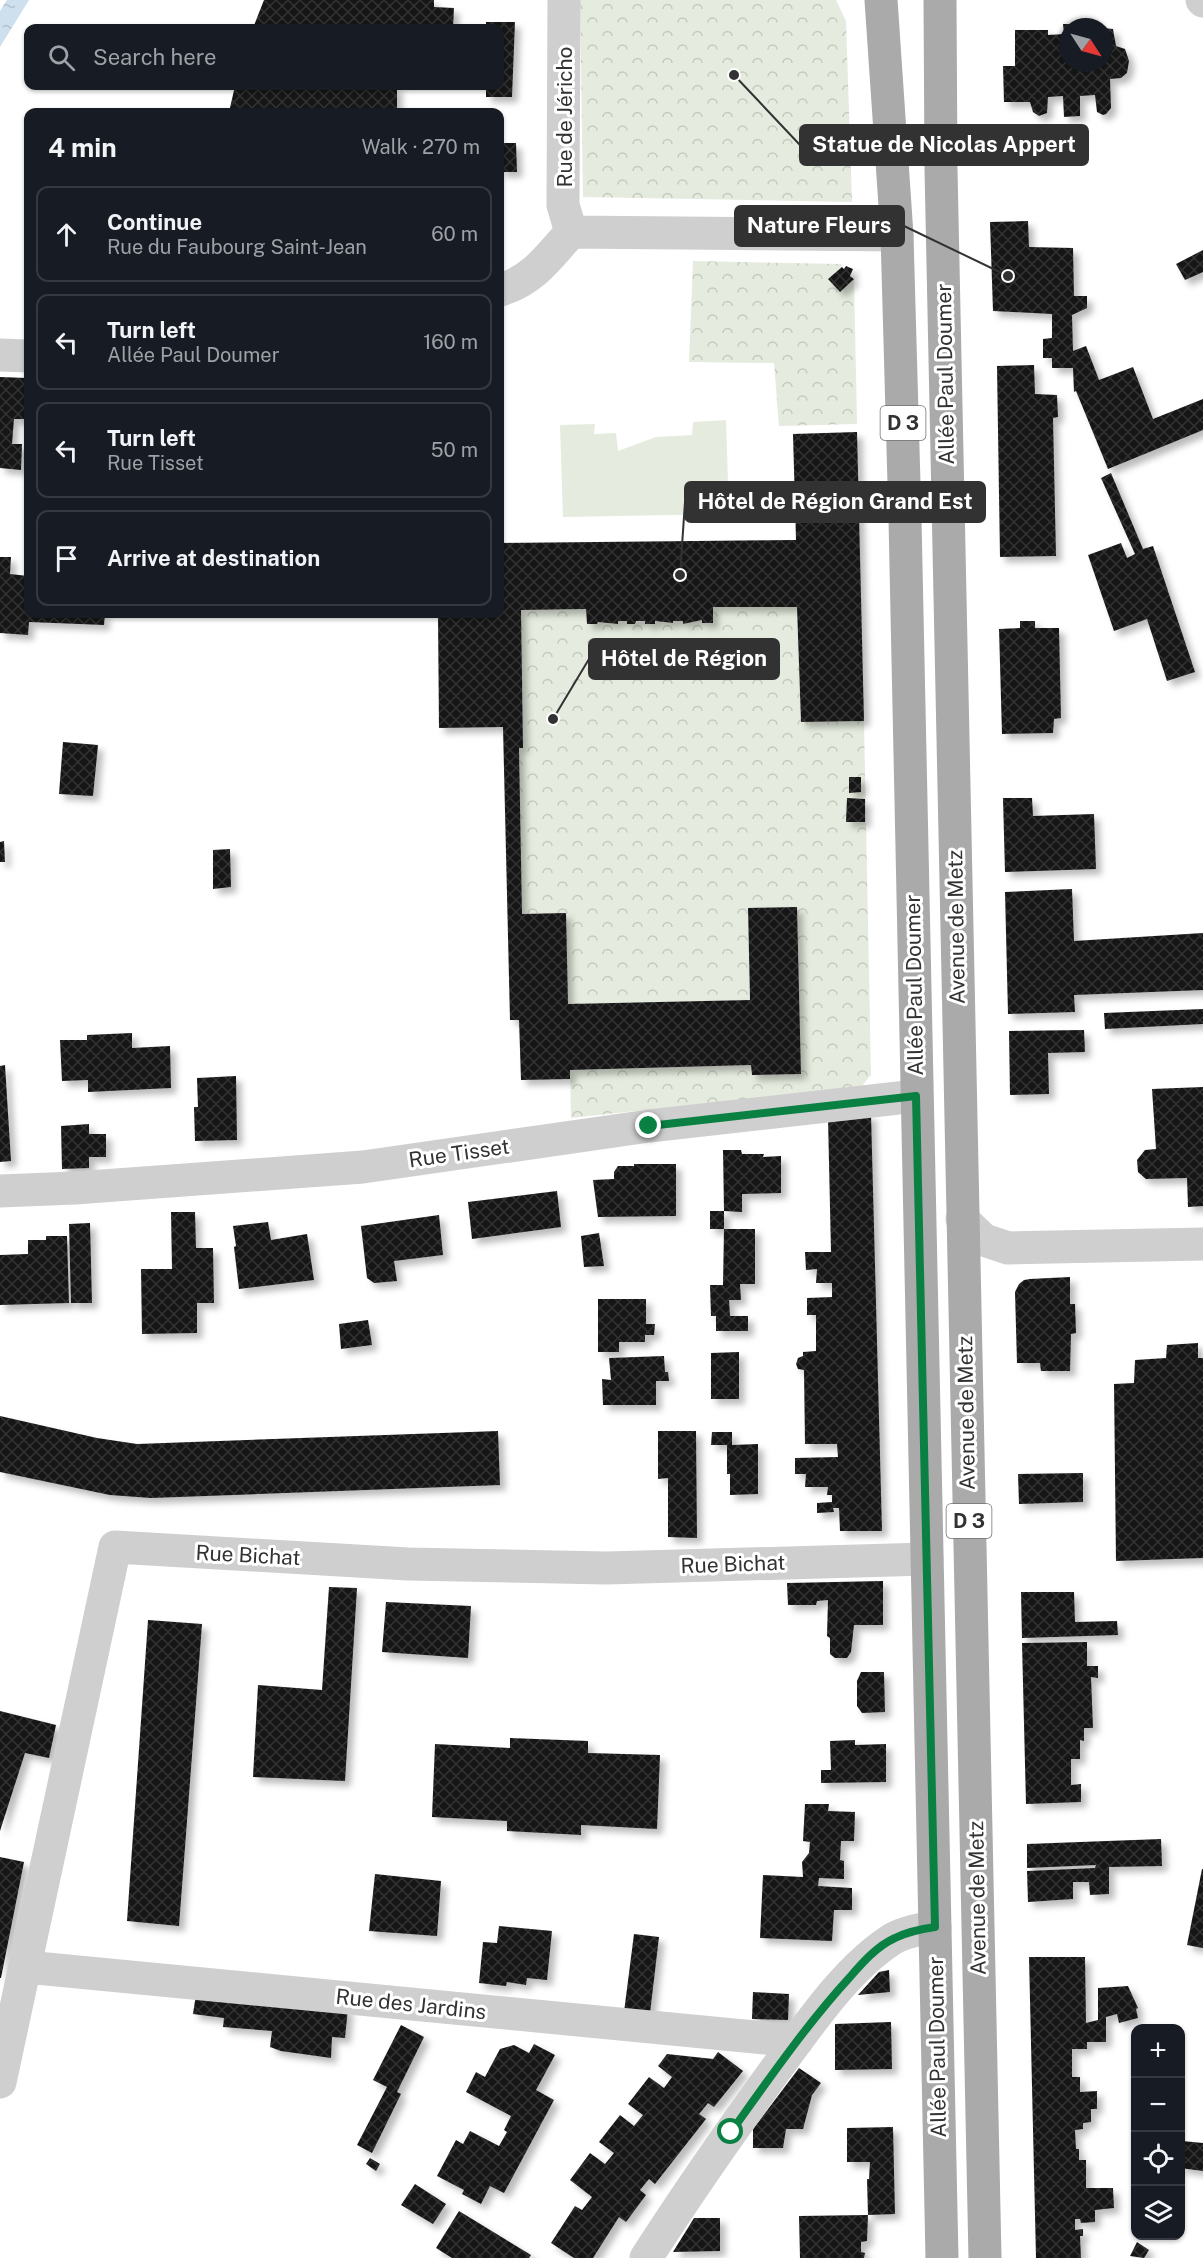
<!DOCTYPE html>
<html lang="en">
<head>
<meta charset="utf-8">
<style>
	:root { --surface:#171b24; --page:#20242c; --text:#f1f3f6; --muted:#9ea1a6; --line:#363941 }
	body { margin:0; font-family:"Public Sans",sans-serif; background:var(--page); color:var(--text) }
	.controls { position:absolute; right:18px; bottom:18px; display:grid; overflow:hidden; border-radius:12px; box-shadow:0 2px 4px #0004 }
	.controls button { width:54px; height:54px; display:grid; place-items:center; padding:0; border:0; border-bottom:2px solid var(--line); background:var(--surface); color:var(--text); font:30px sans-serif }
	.compass { position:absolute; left:1059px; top:18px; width:54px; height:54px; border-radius:50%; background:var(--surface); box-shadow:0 2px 4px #0004; rotate:126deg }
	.stop { position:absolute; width:18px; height:18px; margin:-14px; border:4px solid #0b8043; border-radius:50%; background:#fff }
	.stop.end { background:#0b8043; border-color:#fff; box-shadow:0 2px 6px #0008 }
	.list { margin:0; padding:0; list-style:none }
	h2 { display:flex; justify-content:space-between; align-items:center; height:78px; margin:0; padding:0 24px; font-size:26px }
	h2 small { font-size:20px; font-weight:400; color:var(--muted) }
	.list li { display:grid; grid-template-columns:39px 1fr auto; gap:18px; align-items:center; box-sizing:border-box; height:96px; margin:0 12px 12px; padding:0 12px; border:2px solid var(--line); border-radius:12px }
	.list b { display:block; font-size:22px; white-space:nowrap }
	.list p { margin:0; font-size:20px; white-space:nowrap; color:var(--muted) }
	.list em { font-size:20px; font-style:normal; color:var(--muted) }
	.icon { flex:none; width:33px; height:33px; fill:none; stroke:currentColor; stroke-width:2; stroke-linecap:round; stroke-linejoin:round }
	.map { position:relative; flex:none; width:1203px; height:2258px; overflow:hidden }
	.search { position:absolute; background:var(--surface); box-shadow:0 2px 4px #0004; left:24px; top:24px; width:480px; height:66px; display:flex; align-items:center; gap:15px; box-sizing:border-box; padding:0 21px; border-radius:12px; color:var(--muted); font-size:22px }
	.panel { position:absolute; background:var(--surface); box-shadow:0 2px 4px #0004; left:24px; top:108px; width:480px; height:510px; border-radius:12px }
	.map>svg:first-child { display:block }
</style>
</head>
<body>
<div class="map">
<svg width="1203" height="2258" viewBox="0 0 1203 2258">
	<defs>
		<pattern id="forest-crowns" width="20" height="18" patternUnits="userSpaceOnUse" patternTransform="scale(1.5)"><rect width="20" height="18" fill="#e5ebde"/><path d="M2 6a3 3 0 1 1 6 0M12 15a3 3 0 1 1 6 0" fill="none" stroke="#c5cabf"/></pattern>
		<pattern id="water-ripples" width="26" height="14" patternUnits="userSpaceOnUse" patternTransform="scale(1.5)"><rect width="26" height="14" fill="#cee0ee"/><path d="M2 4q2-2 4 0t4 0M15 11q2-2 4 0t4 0" fill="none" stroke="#b1c1cd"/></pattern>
		<pattern id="building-cross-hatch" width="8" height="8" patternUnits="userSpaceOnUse" patternTransform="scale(1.5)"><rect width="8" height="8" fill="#191919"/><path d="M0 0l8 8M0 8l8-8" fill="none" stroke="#323232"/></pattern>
		<filter id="shadow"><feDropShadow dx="5.5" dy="5.5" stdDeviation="3" flood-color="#0004"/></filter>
	</defs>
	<rect width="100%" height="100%" fill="#fff"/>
	<!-- grass -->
	<path fill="#e5ebde" d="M726 420 729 514 563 517 560 425 595 424 594 434 616 433 618 451 656 437 692 435 693 422Z"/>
	<!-- forest -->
	<path fill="url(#forest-crowns)" d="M580 0H836L846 21 852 202 583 197Z
		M693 261 841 264 842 267 828 279H854L857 424 779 426 774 363 689 362Z
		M713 607H797L801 722 864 721 871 1075 861 1087 571 1118 570 1070 751 1065 752 1075 801 1074 797 907 748 909 750 1000 568 1004 522 914 519 748H523L521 610 586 609 587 624H597L598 622 617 624 618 621H627V624L645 621V624L663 621 664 623H673V621H683L684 624 702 620 703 623H713Z"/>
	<!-- water -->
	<path fill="url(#water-ripples)" d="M7 0H29L0 47V11Z"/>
	<!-- building -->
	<path fill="url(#building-cross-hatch)" filter="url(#shadow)" d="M264 0H434V7L454 8 453 28H253Z
		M486 22H515L512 97H486V86H500V28H486Z
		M1063 24H1077V27H1068V63H1104V28L1113 29 1116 46 1125 49 1129 61 1127 73 1121 78 1110 79 1111 108 1106 114 1103 115 1097 112 1095 95 1080 96V116L1064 117 1063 96 1048 97 1047 113 1039 116 1033 112 1030 102H1004L1003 66H1015V30H1048V35L1064 34Z
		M235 86H397V112H229Z
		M500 143H516L517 172H500Z
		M1028 221 1029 247 1073 248 1074 296H1087V308L1072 315 1073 351 1086 346 1099 380 1133 367 1153 419 1203 399V430L1108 469 1076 391 1074 392 1073 368H1052V358H1043V339L1052 338V314L993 311 990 222Z
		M1203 250V272L1185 280 1176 264Z
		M846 266 853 269 850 276 854 279 840 292 828 279 842 267 844 269Z
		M1034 365 1035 394 1057 395 1058 417 1053 418 1056 556 1000 557 997 366Z
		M0 377 27 378 24 419H14L12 444H22L21 470 0 468Z
		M857 432 864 721 801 722 797 607H713V623H702V620L683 624V621H673V623L655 621V624H645V621H636L635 624H627V621H618V624L598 622 597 624H587L586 609 521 610 523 748H519L522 914 566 913 568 1004 750 1000 748 908 797 907 801 1074 752 1075 751 1065 570 1070V1079L521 1080 519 1020H510L503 727 439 728 438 614H500V543L796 540 793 434Z
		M1111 473 1143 549 1153 546 1195 672 1167 681 1147 619 1114 631 1088 555 1121 543 1127 558 1135 554 1101 478Z
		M0 557H11L10 574 28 576V614H105L104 625 29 622 28 635 0 633Z
		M1020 621H1035V628H1059L1061 718 1054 719 1053 733 1002 734 999 629 1020 628Z
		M63 742 98 745 93 796 59 794Z
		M849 777H861V792L849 793Z
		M847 798 865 799V822H846Z
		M1003 798H1032L1033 816 1094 814 1096 869 1005 872Z
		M4 841 5 862H0V842Z
		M230 849 231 887 213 889V850Z
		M1072 889 1074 941 1203 933V990L1074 995 1075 1012 1008 1014 1005 892Z
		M1203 1009V1024L1105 1029 1104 1013Z
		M1084 1030 1085 1052 1048 1053 1049 1094 1010 1095 1009 1031Z
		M132 1033V1048L170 1046 171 1088 88 1092V1080L62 1081 60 1040H87V1035Z
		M5 1065 11 1161 0 1162V1066Z
		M236 1076 237 1140 195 1141 194 1107H198L197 1078Z
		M1203 1087V1206L1188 1207 1187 1178 1146 1179 1138 1172 1137 1160 1145 1150 1156 1149 1152 1089Z
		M871 1114 882 1531H840L839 1508H833L834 1512 817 1513V1503L832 1502V1495H827L828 1487H805L806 1474H795V1458L838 1457 837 1444H805L804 1370 798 1369 796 1364 798 1358 803 1356V1352L816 1351V1315H807V1298L832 1297V1283H816L817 1269 806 1270 805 1252H831L828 1118Z
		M89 1124V1134H106V1157H89V1168L62 1169 61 1126Z
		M723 1150H741L742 1154H764L763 1157 781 1156V1193L742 1194V1212L724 1211V1229H755V1284H740L741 1300H729L730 1316H748V1331H716V1316H711L710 1285H723L724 1229H710V1211H724Z
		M634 1164H676V1216L598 1217 593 1180 614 1179V1172L618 1166H634Z
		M557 1191 561 1227 472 1239 468 1202Z
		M171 1212H195L196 1248H213L214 1303H197V1333L142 1334 141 1269H172Z
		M439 1215 443 1255 394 1261 397 1281 374 1283 367 1278 361 1226Z
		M268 1222 271 1240 307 1234 314 1280 239 1289 234 1247 236 1246 233 1226Z
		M90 1223 92 1303H71L69 1224Z
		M599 1233 604 1266 584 1267 581 1236Z
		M46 1236H67L69 1303 0 1305V1255L28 1254V1240H46Z
		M1070 1277V1304H1075L1076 1333 1071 1334 1070 1371H1041L1040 1363H1017L1015 1292 1019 1284 1024 1280 1030 1279Z
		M598 1299H646V1324H655L654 1335H645V1342H619V1352H598Z
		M368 1320 372 1345 341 1349 339 1324Z
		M1198 1343V1358H1203V1558L1116 1561 1114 1384 1134 1383 1135 1360 1166 1358 1167 1345Z
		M739 1352V1399H711V1353Z
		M664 1356 665 1372H668L669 1381H656V1405H603L602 1379 611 1380 609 1358Z
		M0 1416 97 1438 137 1444 498 1431 500 1485 151 1498 110 1495 0 1472Z
		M658 1431H696L697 1538 668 1537V1478L658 1479Z
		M712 1432H732V1445L758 1444V1494L730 1495V1474H727V1445H711Z
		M1083 1473V1502L1019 1504 1018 1474Z
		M883 1581V1625H854L851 1652 847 1658H835L830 1654V1638L827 1636 828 1600 817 1601 816 1605H788L787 1583Z
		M329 1587 357 1588 345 1781 253 1777 258 1685 322 1690Z
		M1021 1592H1074L1075 1622 1117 1621 1118 1635 1022 1638Z
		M386 1602 471 1606 468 1658 382 1652Z
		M148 1620 202 1624 179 1926 127 1921Z
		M1087 1642V1666H1098V1678L1091 1677 1093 1728H1084V1741L1080 1740V1759H1071V1785L1081 1784V1802L1026 1804 1022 1643Z
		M861 1672H884L885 1712 862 1713 857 1706V1681Z
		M0 1711 56 1725 49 1758 25 1753 0 1831Z
		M510 1738 588 1741V1753L660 1755 657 1829 581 1825V1835L507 1831V1821L432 1817 435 1744 510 1748Z
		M855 1740V1745L886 1744V1782L821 1783V1770H831L830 1741Z
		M805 1804H829L828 1811 855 1812 854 1841H841L840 1860 844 1861V1879L819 1878 818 1886 852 1888V1910H834L832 1941 760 1938 763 1875 803 1877 802 1862 809 1853 810 1842 803 1841Z
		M1161 1839 1162 1866 1109 1867V1894L1090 1895 1089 1882H1073V1899L1028 1902 1027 1871 1095 1868 1096 1865 1027 1868V1844Z
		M0 1857 24 1862 1 1978H0Z
		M1202 1869H1203V1948L1187 1945Z
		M375 1874 441 1881 437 1936 369 1931Z
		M499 1926 552 1931 547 1980 527 1978 526 1985 507 1982 506 1986 479 1983 483 1942 497 1943Z
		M634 1934 659 1937 650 2013 624 2012Z
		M1029 1957H1085L1086 2023 1098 2020V1988L1128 1986 1138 2008 1136 2009 1138 2018 1119 2023 1117 2014 1106 2017V2042H1087V2049H1072V2077H1080V2092L1097 2091V2109H1091V2122L1083 2123V2129L1075 2130 1076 2149H1079V2160H1086V2188H1113L1114 2208 1095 2210V2222L1081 2223 1080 2219H1075V2230L1083 2229V2236H1080L1081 2258H1036Z
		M889 1970 890 1992 858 1995 879 1972Z
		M753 1992 789 1994 788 2020 752 2019Z
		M196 1994 348 2008 345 2038 332 2037 331 2058 281 2051 270 2047 272 2031 223 2027 224 2018 193 2014Z
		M891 2022 892 2069 835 2070V2024Z
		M401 2025 424 2037 397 2092 401 2094 372 2153 357 2145 387 2087 373 2080Z
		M534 2044 555 2055 536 2090 554 2100 504 2193 490 2186 481 2204 462 2194 464 2190 437 2176 456 2140 463 2144 470 2131 499 2146 507 2132 504 2130 511 2116 466 2092 476 2072 485 2077 500 2049 514 2045 529 2053Z
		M718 2052 743 2071 714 2107 708 2103 704 2108 699 2114 706 2119 655 2184 649 2179 640 2190 646 2195 626 2222 619 2217 593 2258H574L551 2243 575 2206 582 2210 592 2197 570 2180 590 2153 605 2164 614 2153 599 2142 620 2115 634 2126 643 2115 628 2104 649 2077 664 2088 672 2077 658 2066 667 2054 713 2059Z
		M799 2068 821 2083 812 2095 803 2129H786L783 2148H753V2129Z
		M893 2127 895 2214 868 2215 867 2179H869L870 2162H847V2128Z
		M1182 2141 1203 2143V2171L1180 2168Z
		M370 2158 380 2164 376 2171 366 2164Z
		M415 2184 446 2204 433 2224 401 2205Z
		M459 2211 531 2255 529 2258H452L436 2248Z
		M868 2215 867 2241 861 2242V2252L865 2253 864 2258H800L799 2216Z
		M694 2218H720V2251L673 2252Z
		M1137 2242 1149 2250 1144 2258 1130 2256Z"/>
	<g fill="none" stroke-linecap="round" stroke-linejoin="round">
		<!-- minor -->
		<path stroke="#cfcfcf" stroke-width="33" d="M564 0 563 205 571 232 897 235
			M1202 0 1203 1
			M500 290C532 281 549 257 571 232
			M0 355 28 356
			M0 1191 75 1188 363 1167 649 1126 916 1096
			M962 1219 984 1240 1008 1248 1203 1244
			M26 1967 797 2041
			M0 2082 115 1547 408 1564 607 1568 927 1559
			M646 2258C687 2194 731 2131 776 2069 808 2026 846 1969 891 1940 903 1932 920 1929 935 1927"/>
		<!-- primary -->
		<path stroke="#aaa" stroke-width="33" d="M881 0 897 235 905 519 942 2258
			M940 0 941 169 985 2258"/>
	</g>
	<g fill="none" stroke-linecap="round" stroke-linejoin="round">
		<!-- route -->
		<path stroke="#0b8043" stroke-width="8" d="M649 1126 916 1096 935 1927C921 1929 907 1932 895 1938 877 1946 862 1963 850 1977 806 2025 769 2079 731 2132"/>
	</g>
	<g text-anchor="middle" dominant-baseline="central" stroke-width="6" stroke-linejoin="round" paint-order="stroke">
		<!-- shield labels -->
		<g fill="#fff" stroke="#707070" stroke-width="1.5">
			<rect x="880.5" y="406" width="45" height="34" rx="4.5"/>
			<rect x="946.5" y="1504" width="45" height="34" rx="4.5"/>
		</g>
		<g font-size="20" font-weight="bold" fill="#323232">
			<text x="903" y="423">D 3</text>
			<text x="969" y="1521">D 3</text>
		</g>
		<!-- street labels -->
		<g font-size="21" fill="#323232" stroke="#fff">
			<text transform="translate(564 117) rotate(-90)">Rue de Jéricho</text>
			<text transform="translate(945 374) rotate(-91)">Allée Paul Doumer</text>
			<text transform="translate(956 927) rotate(-91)">Avenue de Metz</text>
			<text transform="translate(914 985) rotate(-91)">Allée Paul Doumer</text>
			<text transform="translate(459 1153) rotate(-8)">Rue Tisset</text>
			<text transform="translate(966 1413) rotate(-91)">Avenue de Metz</text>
			<text transform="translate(248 1555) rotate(3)">Rue Bichat</text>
			<text transform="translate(733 1564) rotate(-2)">Rue Bichat</text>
			<text transform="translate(977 1898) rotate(-91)">Avenue de Metz</text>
			<text transform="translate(411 2004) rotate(6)">Rue des Jardins</text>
			<text transform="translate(937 2047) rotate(-91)">Allée Paul Doumer</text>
		</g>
	</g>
	<!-- callouts -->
	<path fill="none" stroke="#323232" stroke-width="2" d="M734 75L800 145M1008 276L904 226M680 575L685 502M553 719L589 659"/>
	<g fill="#323232" stroke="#fff" stroke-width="2">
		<circle cx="734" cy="75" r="6"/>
		<circle cx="1008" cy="276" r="6"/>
		<circle cx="680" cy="575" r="6"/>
		<circle cx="553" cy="719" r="6"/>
	</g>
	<g fill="#323232" stroke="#323232" stroke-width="2">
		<rect x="800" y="125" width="288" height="40" rx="6"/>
		<rect x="735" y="206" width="169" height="40" rx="6"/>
		<rect x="685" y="482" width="300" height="40" rx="6"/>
		<rect x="589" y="639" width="190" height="40" rx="6"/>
	</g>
	<g font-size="22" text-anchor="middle" font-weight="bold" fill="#fff">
		<text x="944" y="152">Statue de Nicolas Appert</text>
		<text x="819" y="233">Nature Fleurs</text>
		<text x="835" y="509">Hôtel de Région Grand Est</text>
		<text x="684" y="666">Hôtel de Région</text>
	</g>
</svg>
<div class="controls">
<button>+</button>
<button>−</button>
<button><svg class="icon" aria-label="locate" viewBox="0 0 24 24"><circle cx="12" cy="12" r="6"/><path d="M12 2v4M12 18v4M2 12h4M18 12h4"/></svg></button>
<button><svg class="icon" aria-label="layers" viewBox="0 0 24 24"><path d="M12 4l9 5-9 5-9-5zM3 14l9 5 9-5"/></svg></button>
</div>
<svg class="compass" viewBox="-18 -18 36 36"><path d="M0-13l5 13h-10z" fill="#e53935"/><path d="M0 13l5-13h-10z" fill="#9ea1a6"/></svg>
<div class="stop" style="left:731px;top:2132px"></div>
<div class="stop end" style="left:649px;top:1126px"></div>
<div class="search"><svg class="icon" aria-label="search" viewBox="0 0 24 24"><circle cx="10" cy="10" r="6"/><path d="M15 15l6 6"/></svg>Search here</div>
<section class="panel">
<h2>4 min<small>Walk · 270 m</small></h2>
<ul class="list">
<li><svg class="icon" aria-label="ahead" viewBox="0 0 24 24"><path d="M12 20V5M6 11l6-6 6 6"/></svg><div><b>Continue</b><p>Rue du Faubourg Saint-Jean</p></div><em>60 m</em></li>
<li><svg class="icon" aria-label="left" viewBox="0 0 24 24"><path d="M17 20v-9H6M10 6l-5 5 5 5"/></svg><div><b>Turn left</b><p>Allée Paul Doumer</p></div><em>160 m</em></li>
<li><svg class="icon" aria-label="left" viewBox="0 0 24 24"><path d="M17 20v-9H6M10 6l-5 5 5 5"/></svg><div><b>Turn left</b><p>Rue Tisset</p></div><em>50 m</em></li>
<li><svg class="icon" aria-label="arrive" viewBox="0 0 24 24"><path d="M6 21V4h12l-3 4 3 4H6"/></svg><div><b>Arrive at destination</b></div></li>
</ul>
</section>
</div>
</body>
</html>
